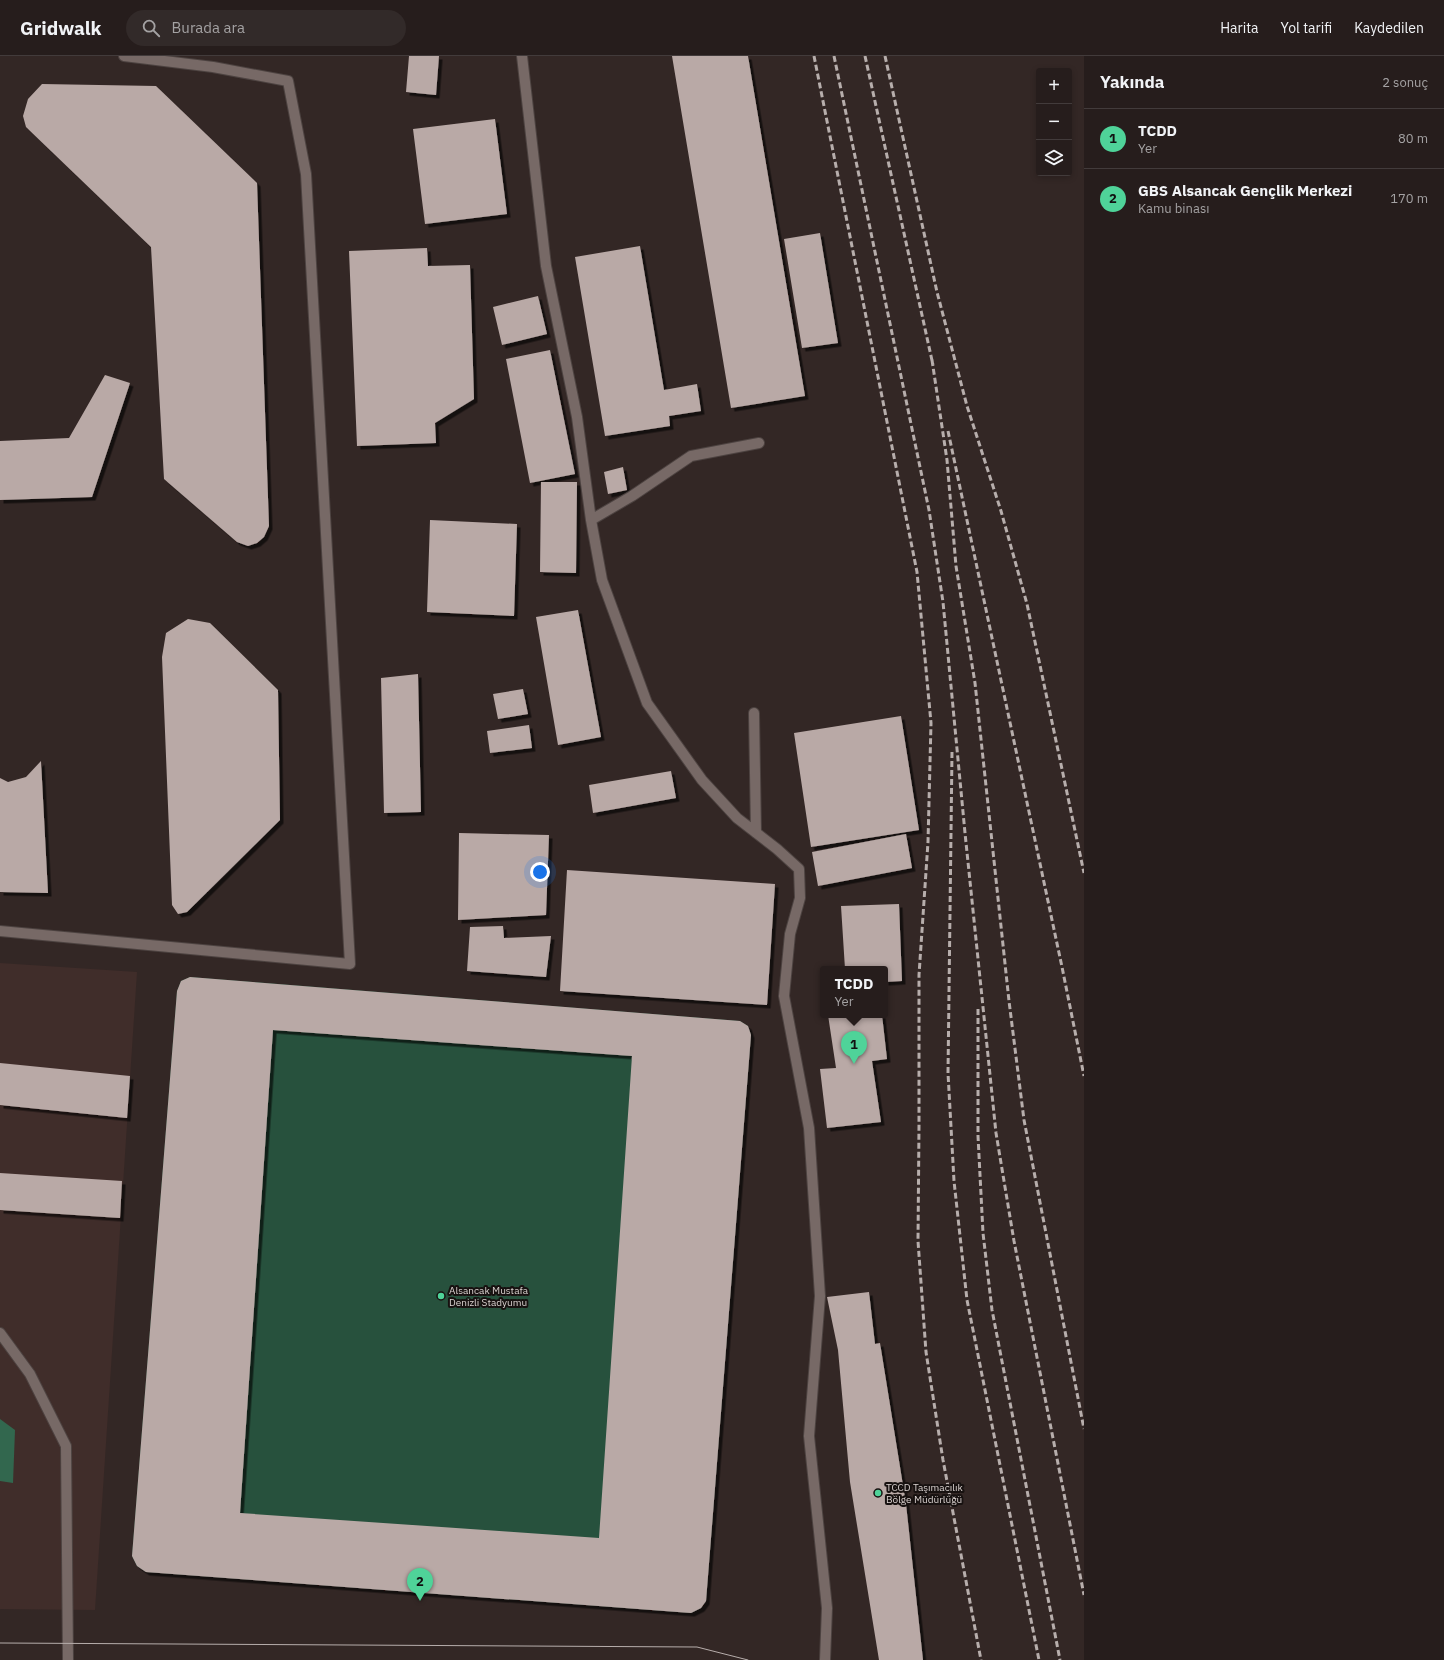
<!DOCTYPE html>
<html lang="tr">
<head>
<meta charset="utf-8">
<style>
	:root { --surface:#261d1c; --page:#322a29; --text:#f1f3f6; --muted:#a4a2a3; --line:#423b3b; --accent:#4fd399 }
	body { margin:0; font-family:"IBM Plex Sans",sans-serif; background:var(--page); color:var(--text) }
	.controls { position:absolute; right:12px; top:12px; display:grid; overflow:hidden; border-radius:4px; box-shadow:0 2px 6px #0003 }
	.controls button { width:36px; height:36px; display:grid; place-items:center; padding:0; border:0; border-bottom:1px solid var(--line); background:var(--surface); color:var(--text); font:20px sans-serif }
	.you { position:absolute; left:540px; top:816px; width:14px; height:14px; margin:-10px; border:3px solid #fff; border-radius:50%; background:#1a73e8; box-shadow:0 0 0 6px #1a73e833 }
	.badge { display:grid; place-items:center; width:26px; height:26px; border-radius:50%; background:var(--accent); color:#111; font-size:13px; font-weight:700 }
	.pin { position:absolute; translate:-50% -33px; filter:drop-shadow(0 1px 2px #0008) }
	.pin::after { content:''; position:absolute; top:21px; width:14px; height:12px; background:inherit; clip-path:polygon(0 0,100% 0,50% 100%) }
	.popup { position:absolute; left:820px; top:910px; width:68px; height:52px; box-sizing:border-box; display:grid; place-content:center; border-radius:4px; background:var(--surface); filter:drop-shadow(0 1px 3px #0005); font-size:13px; white-space:nowrap; color:var(--muted) }
	.popup b { font-size:15px; color:var(--text) }
	.popup::after { content:''; position:absolute; left:50%; top:100%; margin-left:-8px; border:8px solid transparent; border-top-color:var(--surface) }
	.list { margin:0; padding:0; list-style:none }
	h2 { display:flex; justify-content:space-between; align-items:center; height:52px; margin:0; padding:0 16px; font-size:17px }
	h2 small { font-size:13px; font-weight:400; color:var(--muted) }
	.list li { display:grid; grid-template-columns:26px 1fr auto; gap:12px; align-items:center; box-sizing:border-box; height:60px; padding:0 16px; border-top:1px solid var(--line) }
	.list b { display:block; font-size:15px; white-space:nowrap }
	.list p { margin:0; font-size:13px; white-space:nowrap; color:var(--muted) }
	.list em { font-size:13px; font-style:normal; color:var(--muted) }
	.icon { flex:none; width:22px; height:22px; fill:none; stroke:currentColor; stroke-width:2; stroke-linecap:round; stroke-linejoin:round }
	.map { position:relative; flex:none; width:1084px; height:1604px; overflow:hidden }
	header { display:flex; align-items:center; gap:24px; box-sizing:border-box; height:56px; padding:0 20px; background:var(--surface); border-bottom:1px solid var(--line) }
	header strong { font-size:19px }
	nav { display:flex; gap:22px; margin-inline-start:auto; font-size:14px }
	.search { width:280px; height:36px; background:var(--page); display:flex; align-items:center; gap:10px; box-sizing:border-box; padding:0 14px; border-radius:22px; color:var(--muted); font-size:15px }
	main { display:flex }
	aside { flex:1; background:var(--surface) }
	.map>svg:first-child { display:block }
</style>
</head>
<body>
<header>
<strong>Gridwalk</strong>
<div class="search"><svg class="icon" aria-label="search" viewBox="0 0 24 24"><circle cx="10" cy="10" r="6"/><path d="M15 15l6 6"/></svg>Burada ara</div>
<nav><a>Harita</a><a>Yol tarifi</a><a>Kaydedilen</a></nav>
</header>
<main>
<div class="map">
<svg width="1084" height="1604" viewBox="0 0 1084 1604">
	<defs>
		<filter id="shadow"><feDropShadow dx="3.5" dy="3.5" stdDeviation="0" flood-color="#0009"/></filter>
	</defs>
	<rect width="100%" height="100%" fill="#332725"/>
	<!-- built -->
	<path fill="#402d2a" d="M0 907 137 916 95 1554 0 1553Z"/>
	<!-- green -->
	<path fill="#27513d" d="M190 921 740 965 748 970 751 979 706 1545 701 1552 691 1557 146 1516 137 1510 132 1500 177 935 181 925Z"/>
	<!-- forest -->
	<path fill="#32674e" d="M0 1363 15 1374 13 1427 0 1425Z"/>
	<!-- building -->
	<path fill="#b9a9a6" fill-rule="evenodd" filter="url(#shadow)" d="M409 0H439L436 39 406 36Z
		M672 0H748L805 340 731 352Z
		M42 28 156 30 257 127 269 470 264 481 257 487 248 490 237 486 164 423 151 191 26 71 23 60 28 43Z
		M495 63 507 158 425 168 413 73Z
		M820 177 838 287 802 292 784 183Z
		M640 190 664 334 697 328 701 355 669 360 670 370 605 380 575 201Z
		M427 192 428 210 470 209 474 343 435 367 436 387 357 390 349 195Z
		M538 240 547 278 502 289 493 251Z
		M550 294 575 418 530 427 506 303Z
		M105 319 130 327 92 441 0 444V385L69 382Z
		M623 411 627 434 608 438 604 416Z
		M541 426H577L576 517 540 516Z
		M430 464 517 468 514 560 427 556Z
		M578 554 601 681 558 689 536 561Z
		M188 563 210 567 278 634 280 764 187 856 178 858 172 849 162 601 166 577Z
		M418 618 421 756 384 757 381 622Z
		M523 633 528 658 498 663 493 638Z
		M901 660 919 774 811 791 794 677Z
		M529 669 532 692 490 697 487 675Z
		M41 705 48 837 0 836V722L8 726 26 721Z
		M671 715 676 742 593 757 589 729Z
		M459 777 549 779 546 859 458 864Z
		M906 778 912 812 818 830 812 796Z
		M567 814 775 828 767 949 560 935Z
		M899 848 902 925 885 926V913H845L841 850Z
		M503 870 504 882 551 880 546 921 467 915 470 871Z
		M190 921 740 965 748 970 751 979 706 1545 701 1552 691 1557 146 1516 137 1510 132 1500 177 935 181 925ZM273 974 632 1000 599 1482 240 1457Z
		M828 959H882L887 1003 872 1005 881 1066 827 1072 820 1013 836 1012Z
		M0 1007 130 1020 127 1062 0 1049Z
		M0 1117 122 1125 120 1162 0 1154Z
		M869 1236 875 1288 880 1287 906 1448 923 1604H879L850 1426 838 1294 827 1241Z"/>
	<g fill="none" stroke-linecap="round" stroke-linejoin="round">
		<!-- service casing -->
		<g stroke="#4d4341" stroke-width="12">
			<path id="service" d="M522 0 546 210 577 361 591 464
				M759 387 691 400 632 440 591 464 602 524 647 647 702 724 737 762 777 793 799 813 800 842 790 878 784 940 809 1072 820 1240 809 1380 827 1552 825 1604
				M754 657 756 777
				M0 875 350 908 306 118 288 25 213 11 124 0
				M0 1277 30 1318 66 1390 68 1604"/>
		</g>
		<!-- service -->
		<use href="#service" stroke="#776966" stroke-width="10"/>
		<!-- tram -->
		<path stroke="#b7aeac" stroke-width="1" d="M0 1587 697 1591 748 1604"/>
		<!-- rail -->
		<path stroke="#b7aeac" stroke-width="3" stroke-dasharray="6 3" stroke-linecap="butt" d="M814 0 917 516 931 667 928 786 919 919V1070L918 1185 926 1296 943 1404 981 1604
			M834 0 929 454 943 546 965 777 996 1077 1014 1185 1084 1539
			M865 0 933 309
			M885 0 937 236 967 350 1001 455 1027 548 1084 817
			M932 304 947 404 956 510 975 627 1009 945 1024 1064 1084 1373
			M948 375 1062 911 1084 1020
			M952 696 948 1017 954 1125 967 1244 1039 1604
			M978 953V1080L983 1177 992 1254 1060 1604"/>
	</g>
	<!-- markers -->
	<g fill="#4fd399" stroke="#171110" stroke-width="1.5">
		<circle cx="441" cy="1240" r="4"/>
		<circle cx="878" cy="1437" r="4"/>
	</g>
	<g text-anchor="middle" dominant-baseline="central" stroke-width="4" stroke-linejoin="round" paint-order="stroke">
		<!-- poi labels -->
		<g font-size="10" fill="#dbd3d1" stroke="#171110" text-anchor="start">
			<text x="449" y="1234">Alsancak Mustafa<tspan x="449" dy="12">Denizli Stadyumu</tspan></text>
			<text x="886" y="1431">TCCD Taşımacılık<tspan x="886" dy="12">Bölge Müdürlüğü</tspan></text>
		</g>
	</g>
</svg>
<div class="controls">
<button>+</button>
<button>−</button>
<button><svg class="icon" aria-label="layers" viewBox="0 0 24 24"><path d="M12 4l9 5-9 5-9-5zM3 14l9 5 9-5"/></svg></button>
</div>
<div class="you"></div>
<div class="pin badge" style="left:854px;top:1008px">1</div>
<div class="popup"><b>TCDD</b>Yer</div>
<div class="pin badge" style="left:420px;top:1545px">2</div>
</div>
<aside>
<h2>Yakında<small>2 sonuç</small></h2>
<ul class="list">
<li><span class="badge">1</span><div><b>TCDD</b><p>Yer</p></div><em>80 m</em></li>
<li><span class="badge">2</span><div><b>GBS Alsancak Gençlik Merkezi</b><p>Kamu binası</p></div><em>170 m</em></li>
</ul>
</aside>
</main>
</body>
</html>
